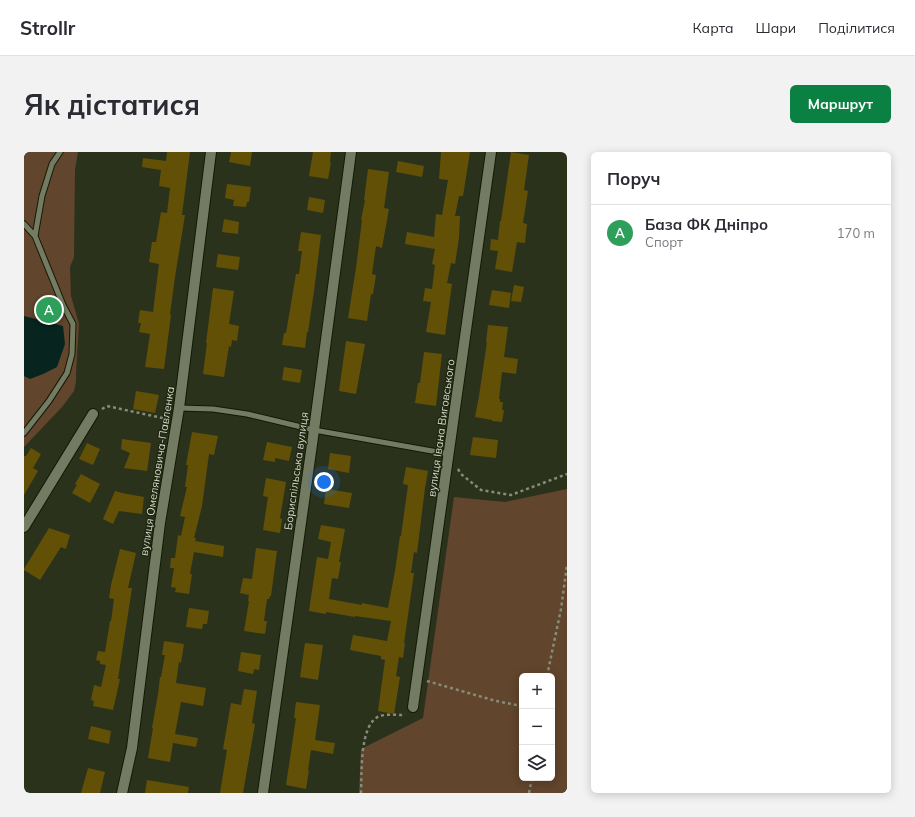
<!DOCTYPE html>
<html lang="uk">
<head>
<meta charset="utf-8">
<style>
	:root { --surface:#fff; --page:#f2f2f3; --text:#2b2b33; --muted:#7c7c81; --line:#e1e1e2; --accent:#0b8043 }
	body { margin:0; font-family:Mulish,sans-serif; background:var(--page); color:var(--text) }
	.controls { position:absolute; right:12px; bottom:12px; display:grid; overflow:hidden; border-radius:6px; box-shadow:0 2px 10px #0003 }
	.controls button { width:36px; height:36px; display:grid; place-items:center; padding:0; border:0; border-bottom:1px solid var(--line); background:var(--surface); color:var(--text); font:20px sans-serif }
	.you { position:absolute; left:300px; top:330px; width:14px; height:14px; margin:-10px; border:3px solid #fff; border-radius:50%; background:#1a73e8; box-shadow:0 0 0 6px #1a73e833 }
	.badge { display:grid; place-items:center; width:26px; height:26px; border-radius:50%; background:var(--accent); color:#fff; font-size:13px; font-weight:700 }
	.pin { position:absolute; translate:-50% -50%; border:2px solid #fff; box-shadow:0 1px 4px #0006 }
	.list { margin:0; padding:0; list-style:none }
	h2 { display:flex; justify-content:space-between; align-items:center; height:52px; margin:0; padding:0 16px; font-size:17px }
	h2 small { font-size:13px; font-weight:400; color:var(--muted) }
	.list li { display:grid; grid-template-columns:26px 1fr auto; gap:12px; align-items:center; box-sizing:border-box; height:56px; padding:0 16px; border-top:1px solid var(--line) }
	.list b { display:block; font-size:15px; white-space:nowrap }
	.list p { margin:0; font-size:13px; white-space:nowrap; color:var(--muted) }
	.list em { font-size:13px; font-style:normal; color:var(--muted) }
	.icon { flex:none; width:22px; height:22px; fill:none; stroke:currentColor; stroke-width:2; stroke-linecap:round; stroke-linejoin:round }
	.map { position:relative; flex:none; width:543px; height:641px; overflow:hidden; border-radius:6px }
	header { display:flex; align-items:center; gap:24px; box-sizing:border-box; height:56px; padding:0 20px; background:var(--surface); border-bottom:1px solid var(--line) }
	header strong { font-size:19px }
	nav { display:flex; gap:22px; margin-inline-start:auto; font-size:14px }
	.intro { display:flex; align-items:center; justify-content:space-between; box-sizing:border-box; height:96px; padding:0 24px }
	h1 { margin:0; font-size:28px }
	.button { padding:10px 18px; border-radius:6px; background:var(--accent); color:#fff; font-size:14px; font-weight:700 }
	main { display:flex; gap:24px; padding:0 24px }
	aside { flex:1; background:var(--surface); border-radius:6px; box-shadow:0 2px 10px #0003 }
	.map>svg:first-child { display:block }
</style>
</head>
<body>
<header>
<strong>Strollr</strong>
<nav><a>Карта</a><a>Шари</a><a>Поділитися</a></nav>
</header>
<div class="intro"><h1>Як дістатися</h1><a class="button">Маршрут</a></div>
<main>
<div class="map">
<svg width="543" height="641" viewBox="0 0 543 641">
	<rect width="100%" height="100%" fill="#2b321c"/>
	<!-- green -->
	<path fill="#61452c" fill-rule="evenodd" d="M0 0H54L51 17 50 105 46 115 47 144 55 172 52 222V230L50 239 38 255 0 295Z
		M543 337V641H335L337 597 399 566 430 345 481 350ZM498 524H528V626H498Z"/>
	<!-- water -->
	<path fill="#08241f" d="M0 164 39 174 41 192 33 215 19 222 6 227 0 224Z"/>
	<!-- building -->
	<path fill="#625007" d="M143 0H166L158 63H161L151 125 146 162 147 163 140 217 121 215 126 182 115 180 117 171H114L116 158 129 160 135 112 125 110 128 90H132L137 60 143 61 146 36 135 34 137 18 118 15 119 6 142 9Z
		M207 0H228L226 14 205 10Z
		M289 0H307L306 10 307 11 304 27 285 24Z
		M417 0H446L439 44H435L431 64H436L435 86 431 112 427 111 423 131 428 132 421 183 402 180 407 150 399 149 401 136 408 137 411 113 408 112 411 97 381 92 383 80 410 85 412 62 418 63 424 28 415 27Z
		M487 0 505 3 500 38 504 39 499 71 503 72 501 91 493 90 488 120 471 117 474 99 466 98 467 87 474 88 476 69H477Z
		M374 9 400 14 398 25 372 20Z
		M344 17 365 20 360 56 365 57 358 96 352 94 348 122 352 123 349 142H347L343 169 324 166 332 116 338 68H337L341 48H340Z
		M203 32 227 35 225 50H223L222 55 209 54 210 48 201 46Z
		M285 45 301 48 299 61 283 58Z
		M200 67 215 70 214 82 198 80Z
		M277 80 297 83 290 139 284 180H283L281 196 258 193 260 181H262L272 122H275L278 99H274Z
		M194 102 216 105 214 118 192 115Z
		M490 133 500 135 497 150 487 149Z
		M189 136 210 139 205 172 215 174 213 189 208 188 207 195 205 194 200 225 179 222 183 191H182Z
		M468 138 487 141 485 156 465 153Z
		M464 173 484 175 480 205 494 207 492 222 478 220 475 247H476V250H479L478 258H480L478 270 468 269V268L451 265 455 244 463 190H462Z
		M322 189 341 192 332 242 315 239Z
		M400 200 418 202 412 254 391 251 394 231H396Z
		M260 215 278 218 276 231 258 228Z
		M112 239 135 243 131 261 109 257Z
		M168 280 194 284 190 303 185 302 178 354 170 386H172L171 389 200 394 199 405 170 400 166 422H168L165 442 151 440 152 436 147 435 150 416H146L147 406H151L154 383 157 384 161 365 156 364 163 335H161L164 313H162Z
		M449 285 474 288 472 306 446 303Z
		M98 287 127 291 123 319 100 316 106 301 97 297Z
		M243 290 268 295 265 309 251 306V310L239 308Z
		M63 291 76 297 69 313 55 307Z
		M7 296 17 302 9 316 14 319 0 343V304H2Z
		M306 301 327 304 325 321 304 317Z
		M382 315 404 319 401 336 393 401 390 400 387 421H390L380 491H381L379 506 375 505 372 524 376 525 370 562 354 559 361 508 357 507V504L326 498 329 483 363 489 367 469 331 464V465L302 460V462L285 459 293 405 304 407 307 390 294 387 297 373 321 377 315 410H317L314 427 308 426 305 447 338 453V451L364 456 371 419 376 384H377L384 333 379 332Z
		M57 322 76 332 66 351 48 341 53 333 51 332Z
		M242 326 262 330 256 366 258 367 256 381 239 378 244 345 239 344Z
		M302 337 328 341 325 356 300 352Z
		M91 339 98 341 120 345 118 362 95 359 89 372 79 367Z
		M25 376 46 383 42 397 37 395 16 428 0 418V417Z
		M232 396 253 399 247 444H246L245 447H243L240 469H243L241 482 220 479 225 449H224L225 443 216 441 219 426 228 427Z
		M96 397 112 401 104 436H108L94 527H96L89 558 69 554 70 549 67 548 70 533 77 535 82 513 76 512V509L72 508 74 499 81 500 86 469H87L90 447 85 446 87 433Z
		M165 456 185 459 183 472H179L178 477 162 475Z
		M140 489 160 492 157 511 155 510 152 531 182 536 179 554 157 550 151 582 174 586 172 595 149 591 146 610 124 606 129 576H128L134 542 136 525H137L141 503H138Z
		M281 491 299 493 294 528 276 525Z
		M217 500 237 503 235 518 230 517 229 522 214 519Z
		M220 537 233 539 228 571 231 572 219 641H196L203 598 199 597 207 551 217 553Z
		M272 550 296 553 291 588 311 591 309 602 287 598 284 618H285L282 637 262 633 272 566H270Z
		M67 574 87 579 85 592 64 587Z
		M64 616 81 620 76 641H57Z
		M123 628 165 635 164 641H121Z"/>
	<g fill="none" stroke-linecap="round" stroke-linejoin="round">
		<!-- service casing -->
		<g stroke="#141905" stroke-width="7">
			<path id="service" d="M0 72 11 84
				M155 256 189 257 223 262 290 278 425 302
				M0 281 25 249 43 221 48 202 49 172 39 153 11 84 18 44 28 12 36 0"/>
		</g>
		<!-- minor casing -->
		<g stroke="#141905" stroke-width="12">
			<path id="minor" d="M0 375 69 262
				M389 555 467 0
				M98 641 108 596 136 371 155 256 187 0
				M239 641 290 278 327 0"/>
		</g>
		<!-- path -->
		<path stroke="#868c7b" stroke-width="2.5" stroke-dasharray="3 3" stroke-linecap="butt" d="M78 257 83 254 143 267
			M434 317 437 322 457 338 487 343 543 322
			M523 524 537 457 543 413
			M403 529 472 549 498 554
			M337 641C338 622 335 571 356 564 362 562 372 563 378 563L381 562
			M505 641 508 626"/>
		<!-- service -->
		<use href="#service" stroke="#737b62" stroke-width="5"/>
		<!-- minor -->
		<use href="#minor" stroke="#737b62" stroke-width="10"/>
	</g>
	<g text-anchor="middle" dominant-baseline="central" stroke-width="3" stroke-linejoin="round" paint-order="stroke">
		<!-- street labels -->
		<g font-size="11" fill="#d6dbcd" stroke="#222812">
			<text transform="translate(417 276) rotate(-82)">вулиця Івана Виговського</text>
			<text transform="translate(133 319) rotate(-81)">вулиця Омеляновича-Павленка</text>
			<text transform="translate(272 319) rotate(-82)">Бориспільська вулиця</text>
		</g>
	</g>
</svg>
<div class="controls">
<button>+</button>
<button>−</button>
<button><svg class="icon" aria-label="layers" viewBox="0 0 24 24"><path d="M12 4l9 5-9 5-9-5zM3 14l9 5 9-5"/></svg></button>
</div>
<div class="you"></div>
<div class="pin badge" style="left:25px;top:158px;background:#2e9e5b">A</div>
</div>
<aside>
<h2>Поруч<small></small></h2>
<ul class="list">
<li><span class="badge" style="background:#2e9e5b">A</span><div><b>База ФК Дніпро</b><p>Спорт</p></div><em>170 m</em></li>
</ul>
</aside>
</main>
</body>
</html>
